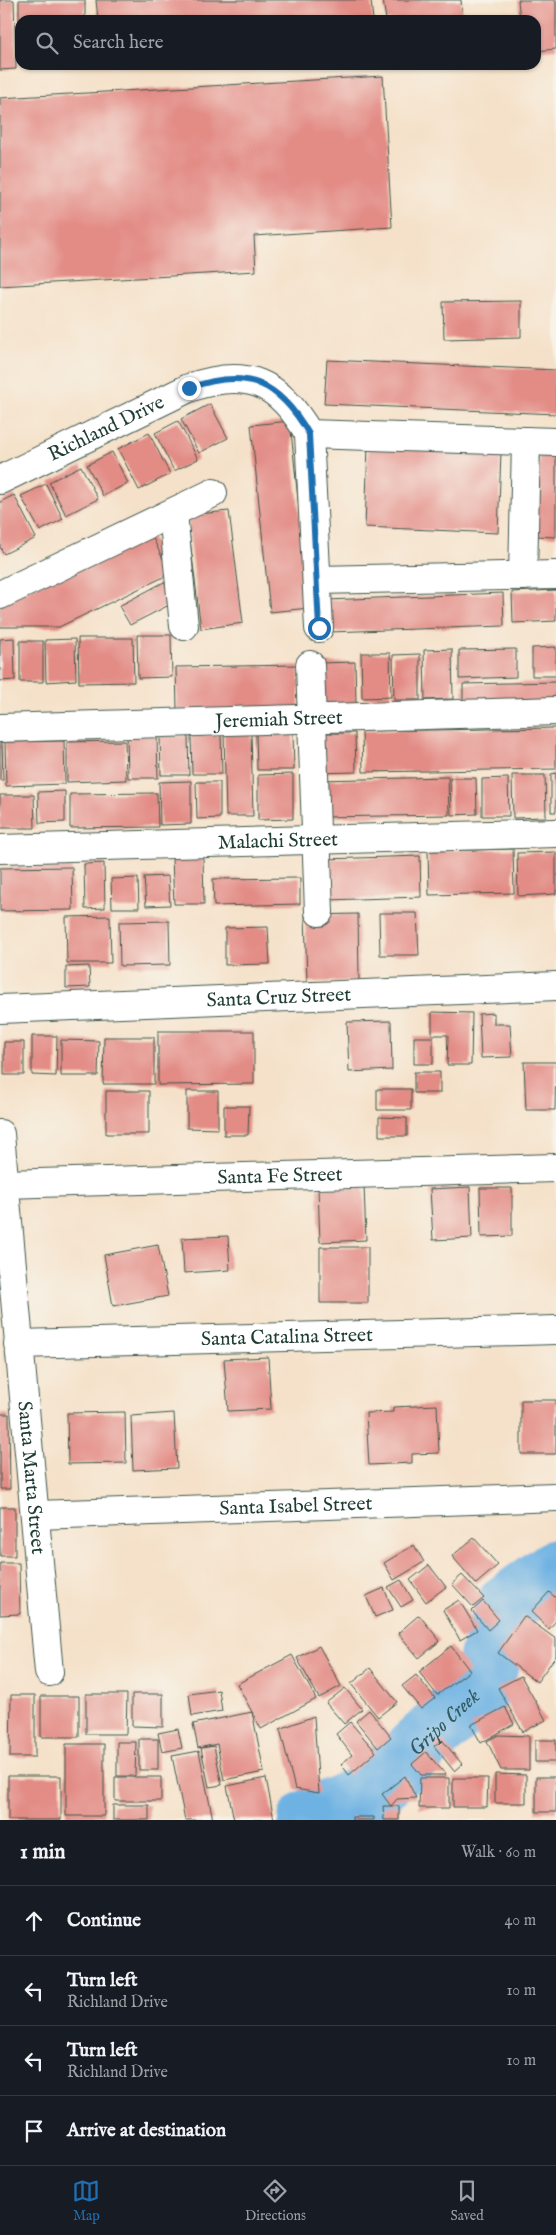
<!DOCTYPE html>
<html lang="en">
<head>
<meta charset="utf-8">
<style>
	:root { --surface:#171b24; --page:#20242c; --text:#f1f3f6; --muted:#9ea1a6; --line:#363941; --accent:#1f6fb2 }
	body { margin:0; font-family:"IM FELL English",serif; background:var(--page); color:var(--text) }
	.stop { position:absolute; width:15px; height:15px; margin:-11px; border:4px solid #1f6fb2; border-radius:50%; background:#fff }
	.stop.end { background:#1f6fb2; border-color:#fff; box-shadow:0 1px 5px #0008 }
	.list { margin:0; padding:0; list-style:none }
	h2 { display:flex; justify-content:space-between; align-items:center; height:65px; margin:0; padding:0 20px; font-size:21px }
	h2 small { font-size:16px; font-weight:400; color:var(--muted) }
	.list li { display:grid; grid-template-columns:32px 1fr auto; gap:15px; align-items:center; box-sizing:border-box; height:70px; padding:0 20px; border-top:1px solid var(--line) }
	.list b { display:block; font-size:19px; white-space:nowrap }
	.list p { margin:0; font-size:16px; white-space:nowrap; color:var(--muted) }
	.list em { font-size:16px; font-style:normal; color:var(--muted) }
	.icon { flex:none; width:28px; height:28px; fill:none; stroke:currentColor; stroke-width:2; stroke-linecap:round; stroke-linejoin:round }
	.map { position:relative; flex:none; width:556px; height:1820px; overflow:hidden }
	.search { position:absolute; background:var(--surface); box-shadow:0 1px 4px #0004; left:15px; right:15px; top:15px; height:55px; display:flex; align-items:center; gap:12px; box-sizing:border-box; padding:0 18px; border-radius:15px; color:var(--muted); font-size:19px }
	.sheet { height:345px; background:var(--surface) }
	nav { display:flex; justify-content:space-around; align-items:center; box-sizing:border-box; height:70px; border-top:1px solid var(--line); background:var(--surface); font-size:14px; color:var(--muted) }
	nav a { display:grid; justify-items:center; gap:2px }
	nav .on { color:var(--accent) }
	.map>svg:first-child { display:block }
</style>
</head>
<body>
<div class="map">
<svg width="556" height="1820" viewBox="0 0 556 1820">
	<rect width="100%" height="100%" fill="#f7f3e8"/>
	<filter id="ink" filterUnits="userSpaceOnUse"><feTurbulence type="fractalNoise" baseFrequency=".02" numOctaves="2"/><feDisplacementMap in="SourceGraphic" scale="10" xChannelSelector="R" yChannelSelector="G"/><feConvolveMatrix kernelMatrix="1 2 1 2 8 2 1 2 1" color-interpolation-filters="sRGB"/></filter>
	<filter id="wash" filterUnits="userSpaceOnUse"><feTurbulence type="fractalNoise" baseFrequency=".0096" numOctaves="4" result="noise"/><feDisplacementMap in="SourceGraphic" scale="20" xChannelSelector="R" yChannelSelector="G"/><feGaussianBlur stdDeviation="1.12" result="paint"/><feColorMatrix in="noise" values="0 0 0 0 0 0 0 0 0 0 0 0 0 0 0 0 0 1.4 0 .05"/><feComposite in="paint" operator="in"/></filter>
	<g filter="url(#wash)">
		<rect width="100%" height="100%" fill="#f5e1c9"/>
		<g fill="none" stroke-linecap="round" stroke-linejoin="round">
			<!-- river -->
			<path stroke="#6eb2e3" stroke-width="62" id="s1" d="M309 1820 369 1793 479 1691 508 1604 556 1570"/>
		</g>
		<g id="blocks">
			<!-- building -->
			<path fill="#e38c86" d="M0 0H14L16 69 0 70Z
				M19 0H85V20H19Z
				M96 0H371L373 20H98Z
				M383 0H461L463 20H386Z
				M518 0H556V49L536 51V20H520Z
				M383 76 392 227 254 236 256 271 0 286V98Z
				M521 301V337L444 339 443 302Z
				M327 360 556 370V414L324 404Z
				M210 404 228 438 199 453 181 419Z
				M178 421 198 459 174 471 155 433Z
				M290 421 309 608 270 612 251 425Z
				M149 433 170 474 139 490 118 449Z
				M368 446 501 452 498 533 365 527Z
				M112 452 128 483 103 496 87 465Z
				M540 454 556 455V537L535 536Z
				M81 466 98 499 66 515 49 482Z
				M46 484 63 519 40 531 21 496Z
				M14 495 36 538 4 554 0 547V502Z
				M229 511 243 623 201 629 187 515Z
				M150 532 170 574 59 627H0V603Z
				M164 582 175 602 130 625 119 606Z
				M556 590V621L513 623 512 592Z
				M503 593 504 626 329 632 327 600Z
				M137 635H171L172 677 138 678Z
				M14 638 15 680 0 681V639Z
				M78 638H133L134 682 79 683Z
				M75 639 76 680 46 682 45 640Z
				M20 641H43V682H20Z
				M556 647V676H532V648Z
				M452 649 453 699 425 700 424 650Z
				M516 649V677L459 679V650Z
				M361 653H390L391 697 362 698Z
				M420 654V700H394L393 655Z
				M355 662 356 703 319 705 318 663Z
				M299 665V708L177 710 176 667Z
				M556 682V705L463 707V684Z
				M556 728V769L363 772 362 731Z
				M251 731 253 816H226L224 732Z
				M293 733 294 770H257L256 734Z
				M315 733H355L356 772 316 773Z
				M221 735 222 774H192L191 736Z
				M127 736H157L158 778H128Z
				M160 736H188L189 775H161Z
				M0 740H2L3 780H0Z
				M64 741 65 784 6 786 5 742Z
				M125 741 126 780 67 782V742Z
				M556 773V812H551V774Z
				M293 774V819L258 820V775Z
				M512 775H545L546 817 513 818Z
				M448 777 449 815 319 817V780Z
				M450 778H476L477 814 451 815Z
				M508 778 509 816H482V779Z
				M191 781V824L160 825 159 782Z
				M196 782H220V818L197 819Z
				M65 791V822L39 823 38 792Z
				M157 793 158 827 70 828V794Z
				M0 795H34L35 828H0Z
				M513 849 514 893 429 895 428 851Z
				M556 852V894L518 896 517 853Z
				M420 856 421 897 327 900 326 859Z
				M203 857 204 904H174L172 858Z
				M104 863 105 908 85 909 84 864Z
				M72 867 73 910 0 911V868Z
				M168 876 170 905 146 906 144 877Z
				M138 878 139 908H112L111 879Z
				M300 878V904L214 906 213 879Z
				M379 913H417L419 955H380Z
				M358 914 359 981 307 982 305 915Z
				M110 916 111 963H67L66 917Z
				M169 921 170 965 120 966 119 922Z
				M268 927 270 964 225 965V928Z
				M89 966 90 987 66 988V967Z
				M432 1012 472 1013 471 1065H447L448 1035H432Z
				M494 1013V1024H510L512 1057 481 1058 479 1014Z
				M391 1021 392 1070 349 1072 347 1022Z
				M158 1031H254V1084L158 1085Z
				M32 1036H57L56 1076 32 1075Z
				M104 1037H154V1084H103Z
				M414 1037H433V1064H414Z
				M61 1040 99 1041 98 1076H61Z
				M4 1042H24V1075H4Z
				M524 1062H556L555 1110H526Z
				M414 1072H440V1093H414Z
				M377 1089H411V1110H377Z
				M106 1091H149V1134H106Z
				M187 1091H218V1129L187 1128Z
				M224 1106H249L248 1135H224Z
				M379 1117 407 1118V1136H379Z
				M364 1186 366 1240 320 1242 318 1188Z
				M470 1187 472 1238 433 1240 430 1189Z
				M480 1188H512V1236L481 1237Z
				M228 1236 230 1270 184 1273 182 1238Z
				M158 1245 168 1296 113 1306 104 1255Z
				M320 1247H368V1303H320Z
				M268 1357 271 1409 228 1411 224 1359Z
				M521 1400H556V1454H521Z
				M437 1405 439 1453 412 1454V1463L369 1465 366 1413 393 1412V1407Z
				M125 1412 126 1463 68 1464 67 1413Z
				M174 1413 177 1468 133 1470 131 1416Z
				M0 1414H9L10 1489H0Z
				M0 1507H15V1556H0Z
				M474 1538 498 1565 476 1584 452 1556Z
				M414 1545 424 1562 394 1580 384 1563Z
				M0 1563H19L20 1614 0 1615Z
				M429 1565 446 1587 426 1602 410 1580Z
				M462 1575 484 1598 473 1607 452 1584Z
				M401 1580 413 1600 401 1607 388 1587Z
				M384 1588 393 1610 375 1617 366 1596Z
				M549 1592 556 1598V1621L549 1629 531 1612Z
				M459 1600 477 1630 460 1640 443 1610Z
				M483 1601 499 1620 488 1630 472 1611Z
				M419 1615 440 1641 419 1658 398 1633Z
				M524 1616 556 1639V1656L537 1682 498 1653Z
				M319 1646 341 1686 319 1698 297 1658Z
				M451 1646 470 1671 437 1695 419 1672Z
				M292 1655 316 1699 261 1729 252 1712 264 1772 224 1780 217 1744 198 1748 193 1724 252 1712 237 1684Z
				M370 1668 397 1702 378 1717 351 1684Z
				M416 1675 435 1698 421 1709 402 1686Z
				M521 1676 546 1720 523 1732 498 1688Z
				M345 1688 362 1709 344 1724 326 1703Z
				M219 1690 222 1711 192 1716 189 1694Z
				M86 1694H127L126 1734H86Z
				M132 1694H163V1727L132 1726Z
				M11 1695H35V1757H10Z
				M41 1696H79V1737H41Z
				M505 1707 514 1724 481 1743 471 1725Z
				M369 1710 391 1737 378 1748 356 1721Z
				M314 1716 319 1793 295 1789 280 1729Z
				M350 1722 376 1752 349 1775 341 1764 352 1755 336 1734Z
				M178 1729 182 1748 162 1752 158 1733Z
				M498 1735 529 1736V1770H501L487 1741Z
				M139 1739H158V1770H139Z
				M442 1740 462 1764 454 1771 434 1746Z
				M535 1740H556V1762H535Z
				M117 1742H136L135 1776H117Z
				M66 1744H104V1816H66Z
				M214 1746 222 1785 209 1787 201 1748Z
				M199 1751 213 1820H185L172 1756Z
				M426 1752 446 1775H421L412 1764Z
				M495 1774 526 1775V1803H495Z
				M8 1776H61V1820H8Z
				M405 1776 416 1798 397 1799 391 1806 382 1794Z
				M115 1777H161V1801H115Z
				M536 1777H556V1812H536Z
				M266 1778 274 1820H234L227 1786Z
				M420 1778H449V1808H419Z
				M453 1778H488L487 1807H453Z
				M113 1805H149V1820H113Z
				M383 1806H399V1820H384Z
				M352 1817H374V1820H352Z"/>
		</g>
	</g>
	<g filter="url(#ink)">
		<use href="#blocks" fill-opacity="0" stroke="#3f564a" stroke-width="1"/>
		<g fill="none" stroke-linecap="round" stroke-linejoin="round">
			<!-- minor casing -->
			<g stroke="#3f564a" stroke-width="30">
				<g id="minor">
					<path d="M309 434 556 442"/>
					<path id="s2" d="M0 480 189 388C247 367 279 382 309 434L319 628"/>
					<path d="M173 513 184 626"/>
					<path d="M523 576 526 441"/>
					<path d="M317 580 556 575"/>
					<path d="M0 595 213 493"/>
					<path d="M310 665 319 912"/>
					<path id="s3" d="M0 728 556 711"/>
					<path id="s4" d="M0 849 556 833"/>
					<path id="s5" d="M0 1009 556 986"/>
					<path id="s6" d="M0 1134 49 1672"/>
					<path id="s7" d="M4 1184 556 1168"/>
					<path id="s8" d="M18 1344 556 1330"/>
					<path id="s9" d="M36 1515 556 1497"/>
				</g>
			</g>
			<!-- minor -->
			<use href="#minor" stroke="#fff" stroke-width="28"/>
		</g>
	</g>
	<g fill="none" stroke-linecap="round" stroke-linejoin="round" filter="url(#ink)">
		<!-- route -->
		<path stroke="#1f6fb2" stroke-width="6" d="M189 388C247 367 279 382 309 434L319 628"/>
	</g>
	<g text-anchor="middle" dominant-baseline="central" stroke-width="4" stroke-linejoin="round" paint-order="stroke">
		<!-- street labels -->
		<g font-size="20" fill="#1f3d34" stroke="#f7f3e8">
			<text stroke="none"><textPath href="#s2" startOffset="118">Richland Drive</textPath></text>
			<text stroke="none"><textPath href="#s3" startOffset="279">Jeremiah Street</textPath></text>
			<text stroke="none"><textPath href="#s4" startOffset="278">Malachi Street</textPath></text>
			<text stroke="none"><textPath href="#s5" startOffset="279">Santa Cruz Street</textPath></text>
			<text stroke="none"><textPath href="#s7" startOffset="276">Santa Fe Street</textPath></text>
			<text stroke="none"><textPath href="#s8" startOffset="269">Santa Catalina Street</textPath></text>
			<text stroke="none"><textPath href="#s6" startOffset="345">Santa Marta Street</textPath></text>
			<text stroke="none"><textPath href="#s9" startOffset="260">Santa Isabel Street</textPath></text>
		</g>
		<!-- water labels -->
		<g font-size="21" font-style="italic" fill="#335a60" stroke="#f7f3e8">
			<text stroke="none"><textPath href="#s1" startOffset="169">Gripo Creek</textPath></text>
		</g>
	</g>
</svg>
<div class="stop" style="left:319px;top:628px"></div>
<div class="stop end" style="left:189px;top:388px"></div>
<div class="search"><svg class="icon" aria-label="search" viewBox="0 0 24 24"><circle cx="10" cy="10" r="6"/><path d="M15 15l6 6"/></svg>Search here</div>
</div>
<section class="sheet">
<h2>1 min<small>Walk · 60 m</small></h2>
<ul class="list">
<li><svg class="icon" aria-label="ahead" viewBox="0 0 24 24"><path d="M12 20V5M6 11l6-6 6 6"/></svg><div><b>Continue</b></div><em>40 m</em></li>
<li><svg class="icon" aria-label="left" viewBox="0 0 24 24"><path d="M17 20v-9H6M10 6l-5 5 5 5"/></svg><div><b>Turn left</b><p>Richland Drive</p></div><em>10 m</em></li>
<li><svg class="icon" aria-label="left" viewBox="0 0 24 24"><path d="M17 20v-9H6M10 6l-5 5 5 5"/></svg><div><b>Turn left</b><p>Richland Drive</p></div><em>10 m</em></li>
<li><svg class="icon" aria-label="arrive" viewBox="0 0 24 24"><path d="M6 21V4h12l-3 4 3 4H6"/></svg><div><b>Arrive at destination</b></div></li>
</ul>
</section>
<nav>
<a class="on"><svg class="icon" aria-label="map" viewBox="0 0 24 24"><path d="M3 6l6-2 6 2 6-2v14l-6 2-6-2-6 2zM9 4v14M15 6v14"/></svg>Map</a>
<a><svg class="icon" aria-label="directions" viewBox="0 0 24 24"><path d="M12 3l9 9-9 9-9-9zM9 14v-3h6M13 9l2 2-2 2"/></svg>Directions</a>
<a><svg class="icon" aria-label="saved" viewBox="0 0 24 24"><path d="M7 4h10v16l-5-4-5 4z"/></svg>Saved</a>
</nav>
</body>
</html>
